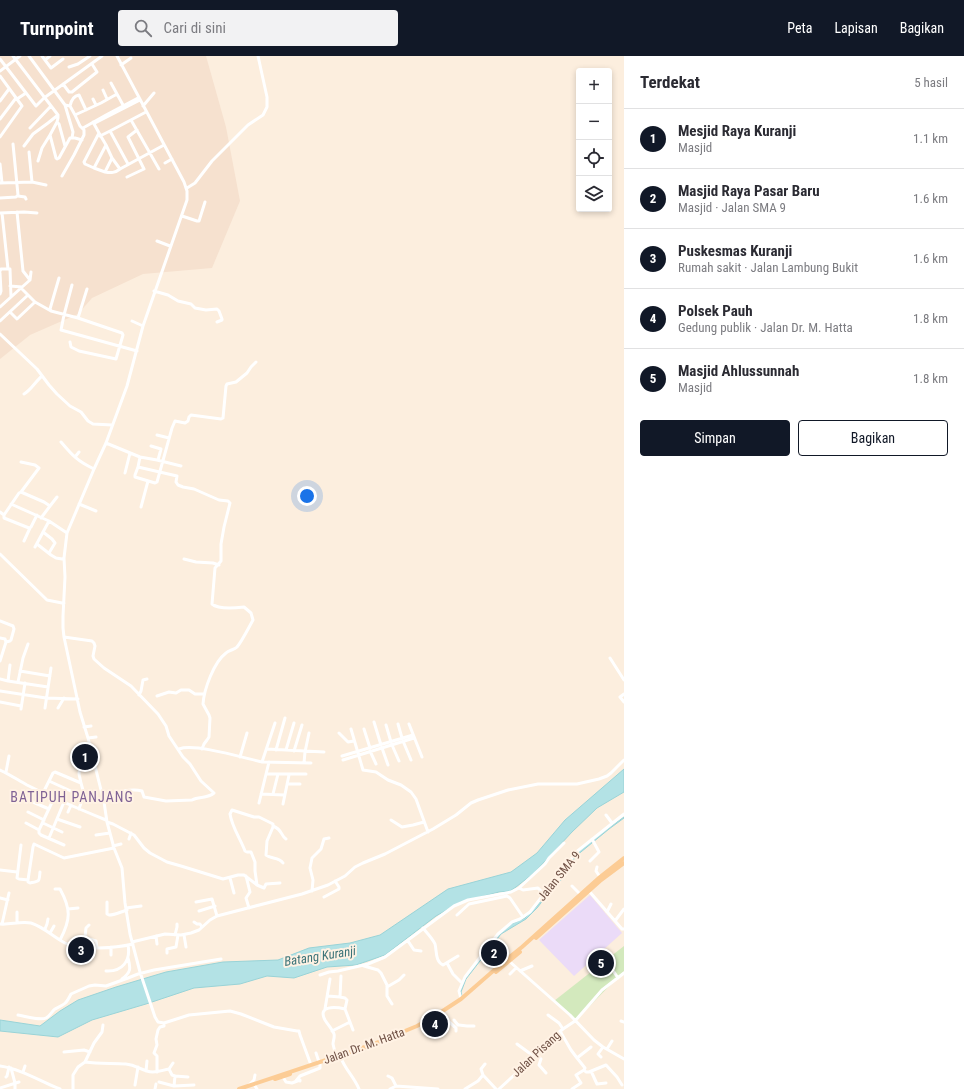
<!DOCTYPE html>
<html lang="id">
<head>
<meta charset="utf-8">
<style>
	:root { --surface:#fff; --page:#f2f2f3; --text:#2b2b33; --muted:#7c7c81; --line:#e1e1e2; --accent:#111827 }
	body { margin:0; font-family:"Roboto Condensed",sans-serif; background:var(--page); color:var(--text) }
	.controls { position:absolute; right:12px; top:12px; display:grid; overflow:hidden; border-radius:4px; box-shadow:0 2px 6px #0003 }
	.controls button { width:36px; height:36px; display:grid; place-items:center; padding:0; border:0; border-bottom:1px solid var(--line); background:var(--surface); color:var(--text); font:20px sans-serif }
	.you { position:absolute; left:307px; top:440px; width:14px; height:14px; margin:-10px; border:3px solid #fff; border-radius:50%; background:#1a73e8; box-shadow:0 0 0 6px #1a73e833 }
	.badge { display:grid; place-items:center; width:26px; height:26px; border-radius:50%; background:var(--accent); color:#fff; font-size:13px; font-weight:700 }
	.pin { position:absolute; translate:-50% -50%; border:2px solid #fff; box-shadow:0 1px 4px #0006 }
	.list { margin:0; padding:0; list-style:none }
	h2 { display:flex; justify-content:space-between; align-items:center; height:52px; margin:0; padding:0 16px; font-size:17px }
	h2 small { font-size:13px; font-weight:400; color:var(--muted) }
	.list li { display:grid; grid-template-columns:26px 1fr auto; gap:12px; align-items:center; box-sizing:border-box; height:60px; padding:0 16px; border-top:1px solid var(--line) }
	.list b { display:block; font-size:15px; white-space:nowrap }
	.list p { margin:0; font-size:13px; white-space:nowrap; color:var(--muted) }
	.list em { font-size:13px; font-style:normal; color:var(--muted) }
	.actions { display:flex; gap:8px; padding:12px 16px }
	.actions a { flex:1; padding:9px 0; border:1px solid var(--accent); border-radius:4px; text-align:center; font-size:14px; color:var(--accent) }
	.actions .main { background:var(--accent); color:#fff }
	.icon { flex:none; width:22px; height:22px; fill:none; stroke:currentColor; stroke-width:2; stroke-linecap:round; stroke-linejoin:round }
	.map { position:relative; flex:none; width:624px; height:1033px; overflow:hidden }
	header { display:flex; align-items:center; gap:24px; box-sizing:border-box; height:56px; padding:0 20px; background:var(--accent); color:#fff }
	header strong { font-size:19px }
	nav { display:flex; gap:22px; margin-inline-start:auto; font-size:14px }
	.search { width:280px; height:36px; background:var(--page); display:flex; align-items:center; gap:10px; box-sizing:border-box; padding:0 14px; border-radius:4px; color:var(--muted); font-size:15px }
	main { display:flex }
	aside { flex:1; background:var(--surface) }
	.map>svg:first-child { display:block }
</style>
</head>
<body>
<header>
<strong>Turnpoint</strong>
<div class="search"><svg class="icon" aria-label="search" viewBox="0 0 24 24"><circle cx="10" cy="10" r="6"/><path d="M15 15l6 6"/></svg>Cari di sini</div>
<nav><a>Peta</a><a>Lapisan</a><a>Bagikan</a></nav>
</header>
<main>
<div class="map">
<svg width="624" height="1033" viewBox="0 0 624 1033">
	<rect width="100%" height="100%" fill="#fceede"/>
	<!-- residential -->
	<path fill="#f6e1cf" d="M0 0H206L226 71 240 145 212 212 143 218 92 242 78 258 30 279 0 303Z"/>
	<!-- education -->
	<path fill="#ebdbf8" d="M590 839 622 877 574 920 539 884Z"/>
	<!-- green -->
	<path fill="#d3e9bd" d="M624 890V915L575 965 554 945Z"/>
	<!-- water -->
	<path fill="#b3e2e5" stroke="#99d3d7" d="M624 713V736L597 752 572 776 534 817 516 831 510 835 499 836 461 846 436 860 385 899 356 909 327 911 294 922 267 920 240 928 194 932 146 948 92 964 58 981 0 975V964L40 970 60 955 78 944 116 931 166 916 223 906 278 904 309 892 350 887 380 879 448 833 511 816 537 797 565 764Z
		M624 761V762L609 773 576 800 565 817 558 829 548 838 537 852 526 863 501 878 466 923 461 936 462 940 461 941 460 936 465 923 497 880 511 868 525 862 535 852 556 828 577 797 600 778Z"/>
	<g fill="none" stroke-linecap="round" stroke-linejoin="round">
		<!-- minor -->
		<path stroke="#fff" stroke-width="3" d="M13 0 58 59V62L57 66
			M29 0 65 49 70 50 75 59
			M42 0 51 12 63 3
			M117 0 184 126 187 135V144L143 270 127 330 106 387 94 413 67 477 64 502 65 521 63 560V572L64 581 80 656 88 682 104 746 107 766 114 792 122 812 125 847 130 878 140 916 155 961 158 966 164 967 189 959 230 955 241 958 274 971 297 975H299L300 979 311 1009
			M0 3 36 50 44 42 102 0
			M45 4 50 0
			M121 9 131 2
			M69 11 78 8 90 0
			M0 15 20 0
			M0 20 22 50 0 81
			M111 27 123 49
			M63 28 69 36H72L97 16 92 8
			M103 34 107 43
			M17 43 26 37
			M93 43 96 49
			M0 45 9 33
			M65 49 73 76 72 82
			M70 50C71 45 73 40 79 39L86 54
			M143 50 154 37
			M0 63 16 42
			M131 64 159 113
			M93 66 99 77 84 106 85 108 94 112 106 89 99 77
			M95 67 140 44
			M30 72 51 50
			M83 72 106 59 138 42
			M110 75 146 56
			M100 80 110 75 128 108
			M24 90 33 78 48 67 58 59
			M65 90 59 68 57 66 50 79 56 102 57 103 59 102 70 82H75L82 84
			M29 96 32 126
			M112 102 120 113 164 89
			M38 105 42 92 50 79
			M165 107 172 103
			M0 108 2 127
			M94 112 105 116 112 102 106 89
			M105 116C111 117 115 117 120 113
			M62 120 74 99 84 79V74L80 70 75 59 101 47 117 38
			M127 121 144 113 128 81 137 74
			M0 127 32 126 46 129
			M187 132 195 127 212 105 248 69 263 59 267 51V41L258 0
			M18 140 25 141 26 143
			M0 142 16 141 18 139 13 88
			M17 156 23 215 30 224
			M0 157 24 156 37 157
			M2 157 8 213
			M182 160 197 165H199L205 146
			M157 185 170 190
			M0 215 1 213H10L11 241 0 251
			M0 217 1 235 0 238
			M59 222 50 253 51 255 78 262 122 277 123 279 116 303 79 295 71 291 70 286
			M72 229 64 259 61 274 137 295
			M10 230 22 231
			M21 232 30 224 31 216
			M154 235 168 239 178 245 191 248 195 252 206 254 217 253 219 255 222 263V264L217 266
			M28 239 35 246 51 255
			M10 256 17 263 35 246
			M78 262 87 233
			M0 265 28 239 21 232 11 241
			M132 265 143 270
			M0 278 37 313 49 329 57 338 70 350 81 356 88 365 93 368 112 369
			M24 338C31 334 35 326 42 320
			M157 379 169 382
			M61 386C72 399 77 405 94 413
			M106 387 140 401 157 404 181 410
			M151 390 161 393 158 404
			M75 401 79 396
			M140 401 138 411 177 420 176 426 178 429 183 431 194 433 219 444 228 445 230 447 224 471 221 488V505L215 512 212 548C219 554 236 552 244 551L251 557 253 564C249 571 242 585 237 591 234 594 229 594 226 597 214 606 204 633 203 648L209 659 210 662 209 681 207 684 204 688 202 693
			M21 406 35 409 39 412 21 436 44 446 50 450 41 462
			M138 411 135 419V421L155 427 157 426 172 372 175 365 185 367 188 365 189 361 191 359 221 363 223 362 226 330 227 328 236 326 247 317 251 311 256 306
			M125 417 130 397
			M11 448 49 465 67 477
			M79 448 96 455
			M50 450 57 441
			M141 451 148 425
			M0 456 4 459V462L29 472 31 471 37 459
			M4 459 19 437 21 436
			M43 476 52 483 55 487 49 497
			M24 485 30 472
			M37 488 51 499 56 502 62 503 64 502
			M35 491 49 465
			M0 498 47 544 62 547H64
			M184 503 196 506 213 507 219 509
			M0 565 13 570 14 573 11 584 10 585 6 586 0 605
			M64 581 92 585 94 587 95 590 93 600 94 603 104 612 131 630 158 658 166 670 169 680 183 701 190 708 201 725 214 737C207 743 199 740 192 744L166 745 144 741 142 735C135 733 123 734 117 738 110 741 114 744 104 746
			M0 582 5 583 6 586
			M610 602 624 624
			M10 609 8 625 48 631
			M20 615 50 620
			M0 623 8 625
			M18 626 23 602 28 588
			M0 635 46 642 78 643
			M624 638 620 641 624 646
			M139 639 141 635 143 624 147 623
			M157 640 169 636 176 637 181 634H189L195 638H204
			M0 646 21 650
			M45 652 51 612
			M58 652 64 642
			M21 653 25 627
			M374 666 381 689
			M398 668 402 682
			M409 668 422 701
			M386 669 391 686
			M84 671 91 670
			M351 673 363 714 376 716 388 724 401 729 411 736 416 743 428 776
			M364 673 370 692
			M339 677 348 686 354 685
			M88 682 96 681
			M403 685 411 704
			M392 689 399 705
			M382 692 388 709
			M179 693C195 687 244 702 262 706L275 667
			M267 693 324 696
			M276 694 285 662
			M286 694 294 667
			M294 695 302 669
			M370 695 376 708
			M342 700 413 679
			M240 701 247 677
			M343 704 414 682
			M262 706 311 707
			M304 707 305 696 309 677
			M80 710 79 718 81 727
			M0 714C9 718 18 724 27 729 53 742 79 753 106 764
			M6 716 9 700
			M266 718H306
			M49 725 84 741
			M287 728H300
			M43 737 53 717 55 716 81 727 84 738 79 753
			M261 738 284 739
			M273 738 278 718
			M26 743 49 753
			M259 747 269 706
			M283 748 289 719
			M28 756 44 764
			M68 756 71 749
			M606 759 612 767
			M57 763 80 771
			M391 764 402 771 413 769 424 766
			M107 766 113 768 134 779 144 792 150 797 167 806 181 810 223 823 238 819H244L257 829 264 832 266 828 280 827
			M26 767 39 774V777L41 779 64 789
			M43 767 62 776
			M273 770C283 774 280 779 286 783
			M39 774 54 742
			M96 779 110 777
			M49 782 64 746
			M129 783 131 777
			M21 789 17 822 19 823 28 824V826L30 827C40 825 39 826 40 816
			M113 790 121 788
			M590 805 599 796 592 783
			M597 811 596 815 600 821
			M0 814 17 816
			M246 820 250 836 246 842 249 852
			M230 822 234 837
			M28 824 33 791 34 788 64 802 114 792
			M257 829 255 815V806L251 796H247L245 795C240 782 232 771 230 758L232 754 254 761H259L273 768V771L267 785 266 799C271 803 279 801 283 807
			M572 830 580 838
			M519 832 523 834 538 832 544 838
			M55 833H60C71 853 71 863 60 884
			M312 835 313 824 310 812 312 802 321 793 324 783 329 782
			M589 835 622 873H624
			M324 841 339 833V831L335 825
			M0 842 8 844
			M107 846V858L109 859C115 859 120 856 127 854
			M196 846 212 843 217 860
			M126 852 141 850
			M68 853 78 852
			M199 855 215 850
			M607 856 611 848
			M457 859 469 848 507 840 510 842 523 861
			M615 865 624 853
			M17 866V856
			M194 866 197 868H200L202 871
			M0 868C10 869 20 865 31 867 44 871 53 881 65 887 82 895 116 892 133 888
			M2 868 9 837
			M89 869 86 872 85 881 86 882 96 885 97 891
			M423 872C427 877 433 883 435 888 437 896 435 905 443 909L458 900
			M45 873 47 868 48 863
			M50 877 54 870
			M175 879 177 871V868
			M184 879 186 891
			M156 880 157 888
			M408 885 414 894 421 895
			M132 886 165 878 181 879 191 877 199 874 210 864 217 860 302 838 328 829 345 820 355 811 363 807 385 798 433 773 456 759 471 747 478 744 508 734 538 728H577L599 723 607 720 611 717 624 704
			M167 897V893L176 891 178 879
			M111 899V891
			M509 905 570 959 594 984 603 991 624 1003
			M447 907 453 918 462 927
			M608 907 618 922
			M364 910 378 914 381 917 387 929V940L392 948
			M106 915C122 916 131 905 128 889
			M520 915 532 910
			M510 918 516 912
			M320 919 329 916 338 915 368 908 385 901 454 850 468 844 511 836 519 832 545 808 549 802 564 787
			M341 920 340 941 345 942 347 944 345 953
			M122 923C131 916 131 913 128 902
			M387 931 399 924 404 919
			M328 940 340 941
			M461 943 459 935 465 921 498 878 512 866 520 863 530 856 544 838 557 826 575 797 624 758
			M325 953 330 923
			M443 957 449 966 456 972V975
			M18 959C25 960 40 965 46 962 50 960 52 955 55 953 65 948 66 948 71 938L89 930 95 929 106 930 128 922 138 918 154 914 221 903
			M548 959 559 967 563 973
			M454 964 458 969
			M621 965 624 966
			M459 969 467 970H474
			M332 975 350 966
			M560 975 571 994 577 1002 591 991
			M517 988 532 999
			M607 993 612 985
			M64 996 84 994 90 996
			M316 997 319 1006
			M535 997 541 1003 539 1009 546 1017
			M336 1001C335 996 334 992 333 988 333 985 335 981 334 978 332 973 328 969 325 964 317 949 336 951 345 953L353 974
			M601 1001 598 998 603 991
			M341 1002C345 1013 354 1021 359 1033
			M577 1002 585 1012 584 1014
			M85 1006C99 1008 113 1007 126 1008 136 1009 139 1013 147 1015 155 1018 162 1014 169 1013L172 1019 175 1020 174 1030
			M0 1010C21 1013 40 1025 60 1033
			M11 1012 15 1027V1033
			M169 1013 173 1007
			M146 1015 147 1005
			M591 1015 597 1028 606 1027
			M23 1016 25 1010
			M157 1016V1000L154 997 157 989 156 983 158 974 160 971 164 970V967
			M483 1019 481 1013 485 1008
			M175 1020 188 1021
			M388 1020 392 1022 396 1030
			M6 1021 7 1020 9 1011
			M283 1021 286 1026 292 1027 300 1024V1025
			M159 1026 174 1030 194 1029
			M295 1026 300 1020 320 1012V1008
			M135 1029 138 1011
			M249 1029 254 1024 255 1019
			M255 1030 257 1033
			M0 1032 19 1026
			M73 1033V1019L78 1011 85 1006 94 987 102 976 103 969
			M155 1033 156 1028
			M390 1033 396 1030 438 1033
			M465 1033 478 1025 483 1019 496 1033
			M499 1033 522 1012 539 992 563 973 575 965 602 934 624 917
			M572 1033 581 1027 576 1019 584 1014 586 1016H589L606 1009 617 1021 622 1029"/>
		<!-- major -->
		<path stroke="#fccc95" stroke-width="4" d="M536 882 600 825 624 807
			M496 916 520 896
			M275 1023 290 1018
			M239 1033 371 989 417 970 435 960 461 943 500 909 522 891 600 821 624 802"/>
	</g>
	<g text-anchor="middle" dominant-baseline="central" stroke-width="4" stroke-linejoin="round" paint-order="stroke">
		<!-- street labels -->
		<g font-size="12" fill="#715246" stroke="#fff2e4">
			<text transform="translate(559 820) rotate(-51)">Jalan SMA 9</text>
			<text transform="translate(364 990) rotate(-20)">Jalan Dr. M. Hatta</text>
			<text transform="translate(536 998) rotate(-43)">Jalan Pisang</text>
		</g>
		<!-- water labels -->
		<g font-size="13" font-style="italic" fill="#3b7378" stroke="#fff2e4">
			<text transform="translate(320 900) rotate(-9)">Batang Kuranji</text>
		</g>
		<!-- quarter labels -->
		<g font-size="14" letter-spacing="1" fill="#7f6295" stroke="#fff2e4">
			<text x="72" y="741">BATIPUH PANJANG</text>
		</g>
	</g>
</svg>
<div class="controls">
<button>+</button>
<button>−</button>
<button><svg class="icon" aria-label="locate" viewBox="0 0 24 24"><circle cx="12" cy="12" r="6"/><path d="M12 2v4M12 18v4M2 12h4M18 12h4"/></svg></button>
<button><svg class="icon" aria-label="layers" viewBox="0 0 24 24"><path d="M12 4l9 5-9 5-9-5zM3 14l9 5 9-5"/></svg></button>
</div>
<div class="you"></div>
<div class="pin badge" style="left:85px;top:701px">1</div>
<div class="pin badge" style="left:494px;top:897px">2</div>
<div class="pin badge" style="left:81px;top:894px">3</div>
<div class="pin badge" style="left:435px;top:968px">4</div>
<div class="pin badge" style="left:601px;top:907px">5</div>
</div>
<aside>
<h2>Terdekat<small>5 hasil</small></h2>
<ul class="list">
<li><span class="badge">1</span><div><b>Mesjid Raya Kuranji</b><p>Masjid</p></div><em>1.1 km</em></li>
<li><span class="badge">2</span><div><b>Masjid Raya Pasar Baru</b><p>Masjid · Jalan SMA 9</p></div><em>1.6 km</em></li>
<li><span class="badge">3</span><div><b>Puskesmas Kuranji</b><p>Rumah sakit · Jalan Lambung Bukit</p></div><em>1.6 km</em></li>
<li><span class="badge">4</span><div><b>Polsek Pauh</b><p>Gedung publik · Jalan Dr. M. Hatta</p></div><em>1.8 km</em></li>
<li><span class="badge">5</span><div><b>Masjid Ahlussunnah</b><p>Masjid</p></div><em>1.8 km</em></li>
</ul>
<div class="actions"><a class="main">Simpan</a><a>Bagikan</a></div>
</aside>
</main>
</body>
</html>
